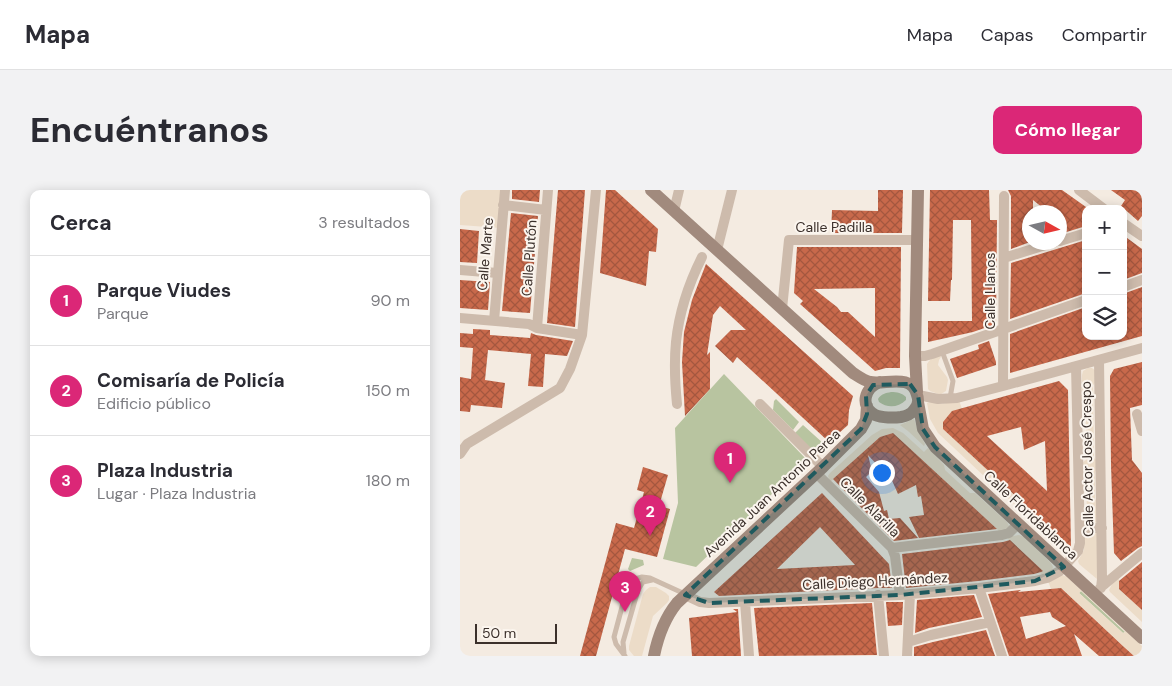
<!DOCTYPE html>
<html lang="es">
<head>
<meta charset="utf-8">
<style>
	:root { --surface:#fff; --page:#f2f2f3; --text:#2b2b33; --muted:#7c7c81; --line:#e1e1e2; --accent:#db2777 }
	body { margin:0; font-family:"DM Sans",sans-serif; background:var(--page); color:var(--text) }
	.controls { position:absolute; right:15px; top:15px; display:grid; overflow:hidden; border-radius:10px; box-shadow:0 2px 12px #0003 }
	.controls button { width:45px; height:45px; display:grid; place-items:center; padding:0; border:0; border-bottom:1px solid var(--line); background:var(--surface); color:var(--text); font:25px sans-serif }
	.compass { position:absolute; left:562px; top:15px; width:45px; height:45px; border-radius:50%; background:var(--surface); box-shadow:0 2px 12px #0003; rotate:98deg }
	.scale { position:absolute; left:15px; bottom:12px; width:82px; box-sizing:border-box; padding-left:5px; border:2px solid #3b302b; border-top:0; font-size:14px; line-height:18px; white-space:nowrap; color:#3b302b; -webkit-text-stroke:4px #fbf5ee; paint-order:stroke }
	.you { position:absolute; left:421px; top:282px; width:18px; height:18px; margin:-12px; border:4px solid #fff; border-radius:50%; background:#1a73e8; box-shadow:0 0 0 8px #1a73e833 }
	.badge { display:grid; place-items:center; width:32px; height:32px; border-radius:50%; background:var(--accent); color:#fff; font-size:16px; font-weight:700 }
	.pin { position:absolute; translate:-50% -41px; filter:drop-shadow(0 1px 2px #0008) }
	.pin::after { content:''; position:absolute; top:26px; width:18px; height:15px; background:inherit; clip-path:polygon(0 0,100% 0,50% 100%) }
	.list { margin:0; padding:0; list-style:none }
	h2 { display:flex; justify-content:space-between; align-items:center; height:65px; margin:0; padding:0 20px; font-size:21px }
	h2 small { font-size:16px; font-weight:400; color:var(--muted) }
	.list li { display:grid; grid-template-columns:32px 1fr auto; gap:15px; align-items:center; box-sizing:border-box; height:90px; padding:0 20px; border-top:1px solid var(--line) }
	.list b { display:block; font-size:19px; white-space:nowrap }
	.list p { margin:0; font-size:16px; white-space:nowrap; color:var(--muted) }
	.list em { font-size:16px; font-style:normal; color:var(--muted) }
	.icon { flex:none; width:28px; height:28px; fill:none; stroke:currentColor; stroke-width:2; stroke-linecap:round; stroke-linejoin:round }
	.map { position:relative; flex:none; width:682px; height:466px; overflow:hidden; border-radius:10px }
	header { display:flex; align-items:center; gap:30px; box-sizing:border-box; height:70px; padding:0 25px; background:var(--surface); border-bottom:1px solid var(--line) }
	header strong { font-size:24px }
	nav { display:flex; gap:28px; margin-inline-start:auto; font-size:18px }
	.intro { display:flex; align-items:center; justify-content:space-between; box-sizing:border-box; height:120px; padding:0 30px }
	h1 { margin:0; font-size:35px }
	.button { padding:12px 22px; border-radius:10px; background:var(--accent); color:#fff; font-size:18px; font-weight:700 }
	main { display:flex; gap:30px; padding:0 30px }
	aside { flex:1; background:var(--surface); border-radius:10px; box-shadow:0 2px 12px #0003 }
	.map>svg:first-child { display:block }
</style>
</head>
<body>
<header>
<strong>Mapa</strong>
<nav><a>Mapa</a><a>Capas</a><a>Compartir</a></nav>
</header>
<div class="intro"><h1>Encuéntranos</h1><a class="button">Cómo llegar</a></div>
<main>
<aside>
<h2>Cerca<small>3 resultados</small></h2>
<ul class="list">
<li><span class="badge">1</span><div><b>Parque Viudes</b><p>Parque</p></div><em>90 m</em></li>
<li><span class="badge">2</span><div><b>Comisaría de Policía</b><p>Edificio público</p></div><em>150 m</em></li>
<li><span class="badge">3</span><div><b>Plaza Industria</b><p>Lugar · Plaza Industria</p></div><em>180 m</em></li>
</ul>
</aside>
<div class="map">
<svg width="682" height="466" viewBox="0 0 682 466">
	<defs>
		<pattern id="building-cross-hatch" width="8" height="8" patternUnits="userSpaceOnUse" patternTransform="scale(1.25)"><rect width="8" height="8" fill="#c8694b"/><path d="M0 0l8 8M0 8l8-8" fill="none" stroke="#a4573f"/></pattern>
	</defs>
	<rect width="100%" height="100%" fill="#f4ebe1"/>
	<!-- green -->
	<path fill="#b8c4a0" d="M264 184 347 270 236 377 203 369 218 313 215 238Z
		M431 202C437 202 442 203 446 207V210C438 218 427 218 419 212L418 209C421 204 426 203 431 202Z
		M316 209 339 232 333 240 313 220 314 211Z
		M343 235 364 254 354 263 335 243Z
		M172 368 183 370 184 375 170 381 168 379Z
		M621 401 665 442 663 443 619 403Z"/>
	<!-- plaza -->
	<path fill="#ecdcc8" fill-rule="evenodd" d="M0 0H45L41 38 0 35Z
		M480 165 481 167 479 170 478 175 487 187 488 190 486 201 481 204H478L470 201 468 199 467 174 469 171 472 168Z
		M628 178H632L636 181V192L633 195 634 268 638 271V278L635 282V309L638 314V330L635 334H630L624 331V326L627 323 626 282 623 278V272L626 270 627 263 625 205 622 203V185L623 181Z
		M499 210 502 219 492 222 483 232V239L613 359 610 360 603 359 596 353 592 345 564 319 555 315 478 243 470 229 467 213 470 212 482 214Z
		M454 229 459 243 465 254 464 256 448 241 440 235Z
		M433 238 443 243 464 262 468 258 484 275 485 280 510 303H515L547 332 549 336 548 339 540 343 538 340 433 243 420 247 370 292 368 286 370 283 412 245 422 239Z
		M638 341 639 387 637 389 619 374 618 371 624 360V342Z
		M559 345 564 347 591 373 593 377 592 381 584 386 580 383 582 380 546 347Z
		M602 385 606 386 682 456V466H674L601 398 591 399 588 391ZM621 401 665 441V442L663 443 619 403Z
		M655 388 659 389V399L682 420V432L650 402 649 400Z
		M190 397H196L206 403 209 406V410L207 413 193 426 182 466H174L169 460V456L183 404 186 400Z"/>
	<!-- building -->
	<path fill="url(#building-cross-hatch)" fill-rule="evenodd" d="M52 0H80L79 12 52 9Z
		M98 0H125L115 137 87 133Z
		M146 0H155L198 39 196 62 189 61 186 96 140 83Z
		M418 0H443L442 43H371L372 20 418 21Z
		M470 0H529L530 30H537L536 134 513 142 468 152V131H512L511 30H493L492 90H491L490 111H468Z
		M548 0H602L626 17V36L600 44V22H596L593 16 588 22 573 10V22H570V52L551 59V6Z
		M651 0H682V26L678 31 661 16 665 10Z
		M51 23 78 26 70 123 42 121Z
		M0 39 19 41 17 73 0 72Z
		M663 45 682 59V83L663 90Z
		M626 50V103L550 129 551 73Z
		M337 57H441L440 178H426L415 181 340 114 343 111 334 103ZM415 98V147L388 122H381L377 117 354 99Z
		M246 74 393 206 389 220 388 235 369 252 277 167 273 173 255 156 271 140H286L260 116 253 125 247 165 250 162V199L225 226 222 172 224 142 232 110Z
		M0 90 30 92 28 120 0 118Z
		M682 97V146L550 183V144L626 117V146H663V104Z
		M13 139 30 140V145L70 148 71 143 76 145 113 151 107 166 85 164 83 197 68 196 71 164 28 160 25 190 45 193 42 218 11 215 10 222 0 221V187L11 189 13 158 0 157V143L13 144Z
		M529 151 536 172V175L497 188 490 169 519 159 518 155Z
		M682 172V215L670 218 672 270 682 283V356L678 358 661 371 654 363 651 275 650 186 654 179Z
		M599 191 608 200 611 357 483 239V232L492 221ZM561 237 564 260 585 251 587 301 527 246Z
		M433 243 445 254 537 339 459 348 449 327 464 325 461 306 458 307 456 295 438 304 430 286 429 288 408 265 412 281 406 287 419 302 424 321 427 320 429 329 440 328 458 348 434 351 373 289 420 247Z
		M183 277 208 285 199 316 210 319 197 367 165 359 136 466H120L156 333 174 338 184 302 177 300Z
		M362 303 429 374 432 398H418L259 406 254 402ZM360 337 395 375 317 379Z
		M550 350 583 381 581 382 574 384 518 391 446 398 442 364 543 352Z
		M682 372V420L659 399V391Z
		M601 398 664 457 674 466H639L614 444 622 466H549L528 404 561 400 558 402ZM590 422 592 427 606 436 566 449 560 427Z
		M514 405 522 427 469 438 455 443 457 410Z
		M426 412H443L442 435 428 436Z
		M412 413 417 465 299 466 294 418Z
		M273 419H278L281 466H232L229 428 277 422Z
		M526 440 535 466H454V457L473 452Z"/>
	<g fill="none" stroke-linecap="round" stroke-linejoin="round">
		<!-- lane -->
		<path stroke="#cdbbac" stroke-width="5" d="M482 161 493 191 490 208
			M164 463 163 452 178 400 183 392 192 390
			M165 466 156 454 154 447 166 402 168 397 175 389 182 387 190 388 225 404"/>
		<!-- street -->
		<path stroke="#cdbbac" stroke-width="10" d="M619 0 644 19
			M43 15 86 20
			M214 21 219 0
			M663 33 682 46
			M600 51 626 43
			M257 60 272 0
			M544 68 595 52
			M0 80 37 83
			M663 97 682 90
			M322 119 329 50H457
			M0 128 69 134 77 138 122 145
			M34 131 45 0
			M77 138 88 0
			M455 166H465L472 164 626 110
			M639 170 642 389 641 398
			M543 196 544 6
			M458 205 478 209 497 208 543 196 682 158
			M217 214C215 194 214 172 216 152 219 123 229 93 242 67
			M300 214 363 277
			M677 224 682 241
			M0 264 7 254 100 198 110 179 122 145 136 0
			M356 283 432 358 435 366 440 405
			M621 338H642
			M432 358 542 345 549 343 558 334
			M519 398 542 466
			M640 398 682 363
			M225 405 240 412 249 413 440 405 519 398 575 391 587 388 600 381 618 361 620 353 616 176
			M418 405 424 466
			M285 412 289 466
			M448 452 471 445 530 432
			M447 466 450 404"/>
		<!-- secondary -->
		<path stroke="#a18a7d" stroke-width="12" d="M191 0 393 183C398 186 403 190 410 192 425 195 452 183 457 205 459 210 458 216 454 220 451 224 447 226 441 227 434 228 422 228 415 225 399 216 405 197 420 192
			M457 202 455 166 458 0
			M458 212 463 239 475 257 682 448
			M194 466C198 446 204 429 217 413L363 277 401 239 406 230 407 216"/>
	</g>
	<!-- marked area -->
	<path fill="#1f5a5e" fill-opacity="0.2" stroke="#1f5a5e" stroke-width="4" stroke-dasharray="10 6" stroke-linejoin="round" d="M450 194 458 205 463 239 475 257 604 377 575 391 440 405 249 413 225 405 401 239 407 224 406 206 413 195Z"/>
	<g text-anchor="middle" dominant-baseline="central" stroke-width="4" stroke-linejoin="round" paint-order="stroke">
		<!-- street labels -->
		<g font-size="14" fill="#3b302b" stroke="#fbf5ee">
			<text x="374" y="37">Calle Padilla</text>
			<text transform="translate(25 64) rotate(-85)">Calle Marte</text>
			<text transform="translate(69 68) rotate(-86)">Calle Plutón</text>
			<text transform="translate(530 101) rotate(-90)">Calle Llanos</text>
			<text transform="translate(627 269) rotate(-91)">Calle Actor José Crespo</text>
			<text transform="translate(312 303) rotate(-43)">Avenida Juan Antonio Perea</text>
			<text transform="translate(410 317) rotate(45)">Calle Alarilla</text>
			<text transform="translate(571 325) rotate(43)">Calle Floridablanca</text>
			<text transform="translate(415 391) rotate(-3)">Calle Diego Hernández</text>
		</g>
	</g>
</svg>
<div class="controls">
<button>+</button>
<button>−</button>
<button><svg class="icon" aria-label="layers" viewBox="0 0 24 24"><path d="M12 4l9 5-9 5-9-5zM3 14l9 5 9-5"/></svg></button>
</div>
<svg class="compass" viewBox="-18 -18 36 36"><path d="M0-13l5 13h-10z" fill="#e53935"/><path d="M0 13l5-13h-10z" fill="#7c7c81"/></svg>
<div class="scale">50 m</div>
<div class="you"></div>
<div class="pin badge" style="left:270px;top:293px">1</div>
<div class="pin badge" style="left:190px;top:346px">2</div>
<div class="pin badge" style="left:165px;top:422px">3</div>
</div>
</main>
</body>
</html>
